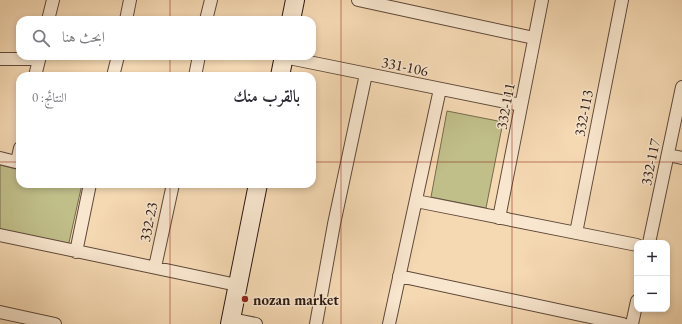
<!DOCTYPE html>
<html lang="ar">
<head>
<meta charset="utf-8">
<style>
	:root { --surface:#fff; --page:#f7f7f7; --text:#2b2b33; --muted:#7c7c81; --line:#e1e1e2 }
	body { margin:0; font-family:"EB Garamond",Amiri,serif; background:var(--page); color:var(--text); direction:rtl }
	.controls { position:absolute; right:12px; bottom:12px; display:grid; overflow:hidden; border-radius:8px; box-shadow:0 2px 6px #0003 }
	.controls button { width:36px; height:36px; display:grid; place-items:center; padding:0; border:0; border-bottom:1px solid var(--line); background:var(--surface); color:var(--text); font:20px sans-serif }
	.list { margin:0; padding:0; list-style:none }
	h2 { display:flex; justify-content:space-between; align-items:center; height:52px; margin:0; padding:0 16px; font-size:17px }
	h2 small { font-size:13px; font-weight:400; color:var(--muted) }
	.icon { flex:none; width:22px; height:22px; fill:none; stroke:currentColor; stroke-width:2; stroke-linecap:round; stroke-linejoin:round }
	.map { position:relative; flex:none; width:682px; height:324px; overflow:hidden; direction:ltr }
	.search { position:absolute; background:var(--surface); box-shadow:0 2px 6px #0003; left:16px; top:16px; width:300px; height:44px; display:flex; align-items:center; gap:10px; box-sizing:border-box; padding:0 14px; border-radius:12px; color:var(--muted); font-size:15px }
	.panel { position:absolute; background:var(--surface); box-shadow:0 2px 6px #0003; left:16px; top:72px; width:300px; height:116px; border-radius:12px; direction:rtl }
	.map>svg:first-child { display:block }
</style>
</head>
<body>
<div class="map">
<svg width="682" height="324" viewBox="0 0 682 324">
	<rect width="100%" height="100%" fill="#f5d9b3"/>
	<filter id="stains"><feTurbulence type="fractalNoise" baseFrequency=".005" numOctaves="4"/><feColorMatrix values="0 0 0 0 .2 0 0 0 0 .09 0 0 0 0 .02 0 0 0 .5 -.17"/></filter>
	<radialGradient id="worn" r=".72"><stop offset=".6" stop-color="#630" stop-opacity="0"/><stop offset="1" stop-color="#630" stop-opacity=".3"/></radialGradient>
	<!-- green -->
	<path fill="#c0be89" stroke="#766c4e" d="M447 111 503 122 486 208 431 197Z
		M0 165 20 170V184H82L68 247 0 232Z"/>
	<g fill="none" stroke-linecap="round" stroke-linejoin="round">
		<!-- street casing -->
		<g stroke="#5f493a" stroke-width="14">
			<path id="street" d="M358 0 534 38
				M48 20 53 0
				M126 20 130 0
				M206 20 211 0
				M284 57 521 105
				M0 59H39
				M35 76 40 56
				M113 76 118 56
				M195 76 199 56
				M668 155 682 158
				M0 158 20 163
				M17 162 20 148
				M416 201 637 245
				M499 218 542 0
				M576 233 622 0
				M0 235 237 285
				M649 243 682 87
				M76 252 90 184
				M155 267 173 184
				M399 276 623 324
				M0 312 55 324
				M231 319 256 324
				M316 324 334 224 366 74
				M389 324 440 89
				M632 324 637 301"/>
		</g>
		<!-- secondary casing -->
		<g stroke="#2d1912" stroke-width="20">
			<path id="secondary" d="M291 20 295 0
				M280 76 284 56
				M230 324 258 184"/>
		</g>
		<!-- street -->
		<use href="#street" stroke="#f8e6ce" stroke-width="12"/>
		<!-- secondary -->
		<use href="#secondary" stroke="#f8e6ce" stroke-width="18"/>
	</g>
	<!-- grid -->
	<path fill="none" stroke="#8f2418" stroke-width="1" stroke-opacity="0.55" d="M170 0V20M341 0V324M512 0V324M170 56V76M0 162H20M312 162H682M170 184V324"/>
	<!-- markers -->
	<circle fill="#8f2418" stroke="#f8e6ce" stroke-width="1.5" cx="245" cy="299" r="4"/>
	<g text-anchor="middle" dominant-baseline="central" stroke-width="3" stroke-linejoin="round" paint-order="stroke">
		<!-- street labels -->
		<g font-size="15" fill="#2d1912" stroke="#f8e6ce">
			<text transform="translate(405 66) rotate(12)">331-106</text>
			<text transform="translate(505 106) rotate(-79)">332-111</text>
			<text transform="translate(583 113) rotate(-79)">332-113</text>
			<text transform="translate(650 162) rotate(-78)">332-117</text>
			<text transform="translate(148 222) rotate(-78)">332-23</text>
		</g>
		<!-- poi labels -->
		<g font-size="15" font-weight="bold" fill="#2d1912" stroke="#f8e6ce" text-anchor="start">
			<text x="253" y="299">nozan market</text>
		</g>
	</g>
	<rect width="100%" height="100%" filter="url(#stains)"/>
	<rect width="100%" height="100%" fill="url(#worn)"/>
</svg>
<div class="controls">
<button>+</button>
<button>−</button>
</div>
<div class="search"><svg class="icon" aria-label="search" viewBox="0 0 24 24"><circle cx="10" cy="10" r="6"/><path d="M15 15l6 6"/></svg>ابحث هنا</div>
<section class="panel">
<h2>بالقرب منك<small>النتائج: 0</small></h2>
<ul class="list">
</ul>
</section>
</div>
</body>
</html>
